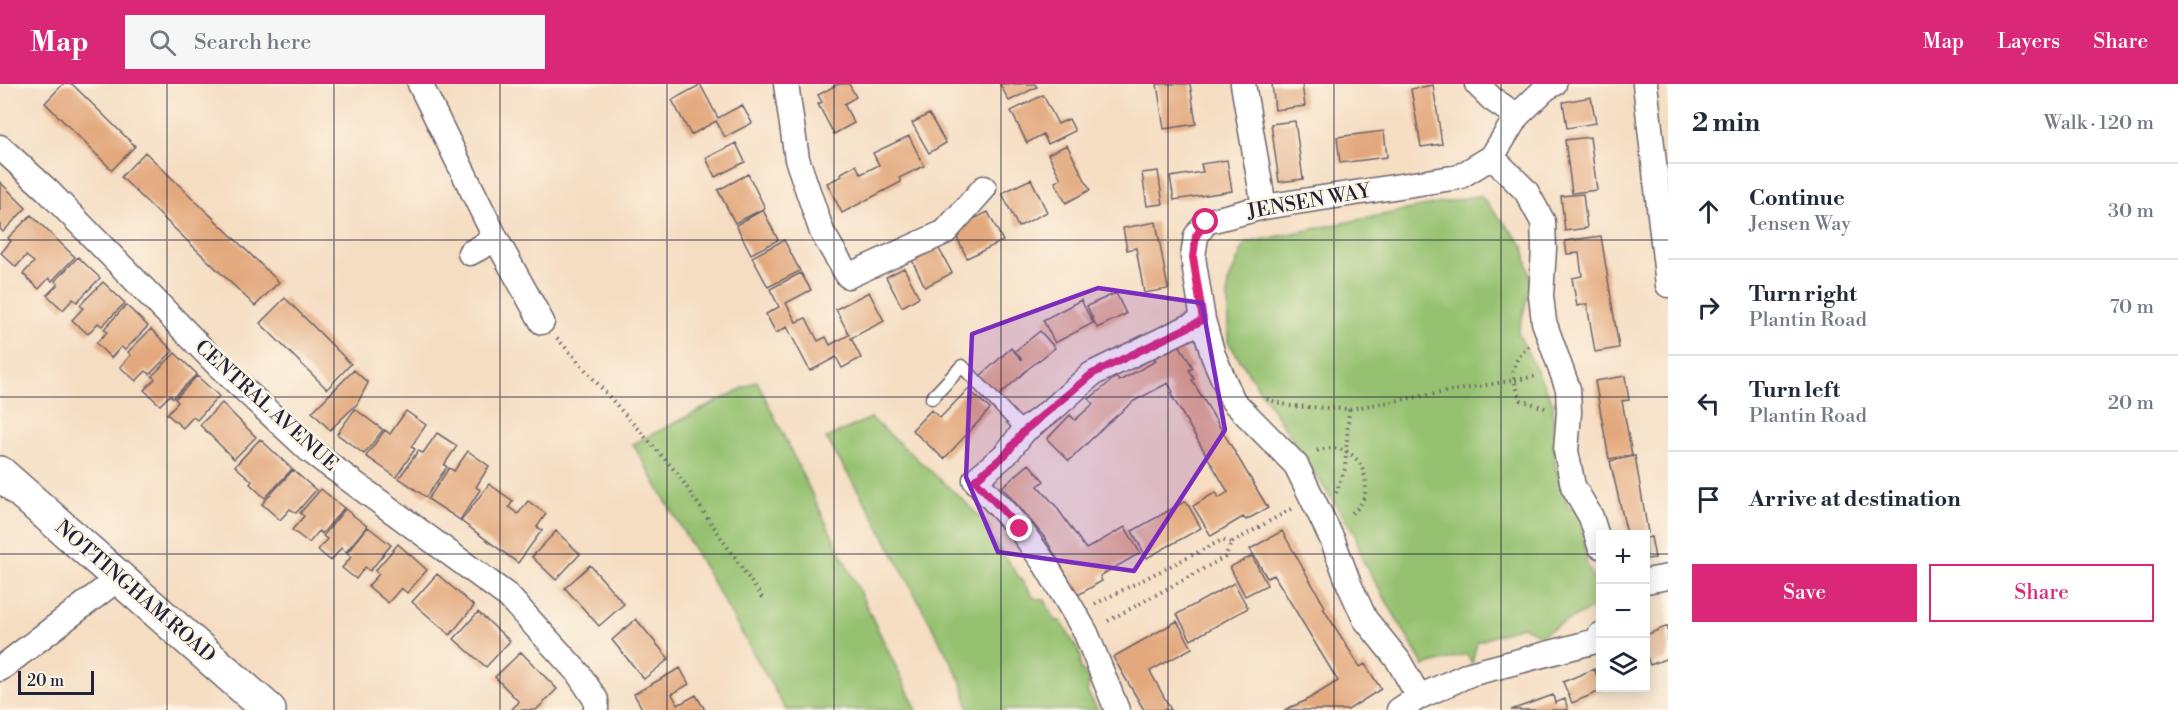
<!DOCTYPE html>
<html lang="en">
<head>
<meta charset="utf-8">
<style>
	:root { --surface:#fff; --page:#f6f6f7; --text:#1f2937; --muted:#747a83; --line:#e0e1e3; --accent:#db2777 }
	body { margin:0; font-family:"Libre Bodoni",serif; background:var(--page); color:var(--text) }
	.controls { position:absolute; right:18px; bottom:18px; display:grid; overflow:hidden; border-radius:0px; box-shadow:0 3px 15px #0003 }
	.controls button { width:54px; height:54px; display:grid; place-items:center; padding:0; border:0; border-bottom:2px solid var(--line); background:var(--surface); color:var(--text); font:30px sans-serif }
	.scale { position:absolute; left:18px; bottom:15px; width:76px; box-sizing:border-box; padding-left:6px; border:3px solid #22223b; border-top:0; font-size:16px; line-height:21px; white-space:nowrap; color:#22223b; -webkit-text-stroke:4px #fcf5e5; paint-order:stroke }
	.stop { position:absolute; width:18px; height:18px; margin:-14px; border:4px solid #db2777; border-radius:50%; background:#fff }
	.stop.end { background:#db2777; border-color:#fff; box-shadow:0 2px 6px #0008 }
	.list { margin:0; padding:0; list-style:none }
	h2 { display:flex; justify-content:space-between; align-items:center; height:78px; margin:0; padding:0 24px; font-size:26px }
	h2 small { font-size:20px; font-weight:400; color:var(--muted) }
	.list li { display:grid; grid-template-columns:39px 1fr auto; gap:18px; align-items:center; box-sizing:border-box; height:96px; padding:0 24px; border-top:2px solid var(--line) }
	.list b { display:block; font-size:22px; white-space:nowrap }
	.list p { margin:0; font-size:20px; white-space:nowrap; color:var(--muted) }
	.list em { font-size:20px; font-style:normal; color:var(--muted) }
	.actions { display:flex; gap:12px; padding:18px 24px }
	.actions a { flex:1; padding:14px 0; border:2px solid var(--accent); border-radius:0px; text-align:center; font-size:21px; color:var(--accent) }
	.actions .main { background:var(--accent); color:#fff }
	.icon { flex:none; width:33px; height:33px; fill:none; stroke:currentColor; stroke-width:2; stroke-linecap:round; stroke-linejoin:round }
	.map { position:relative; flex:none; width:1668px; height:626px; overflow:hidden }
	header { display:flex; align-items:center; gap:36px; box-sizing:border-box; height:84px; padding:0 30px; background:var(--accent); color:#fff }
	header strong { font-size:28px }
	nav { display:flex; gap:33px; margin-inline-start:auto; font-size:21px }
	.search { width:420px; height:54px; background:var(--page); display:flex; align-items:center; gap:15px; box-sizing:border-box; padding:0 21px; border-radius:0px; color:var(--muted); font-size:22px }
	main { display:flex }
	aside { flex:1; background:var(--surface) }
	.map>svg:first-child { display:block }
</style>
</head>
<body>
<header>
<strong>Map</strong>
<div class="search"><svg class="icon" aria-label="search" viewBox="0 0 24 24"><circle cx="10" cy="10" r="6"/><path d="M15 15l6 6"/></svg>Search here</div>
<nav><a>Map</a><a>Layers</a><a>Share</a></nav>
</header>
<main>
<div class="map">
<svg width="1668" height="626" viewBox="0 0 1668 626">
	<rect width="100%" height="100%" fill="#fcf5e5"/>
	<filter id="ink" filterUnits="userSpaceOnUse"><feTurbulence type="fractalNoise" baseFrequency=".0167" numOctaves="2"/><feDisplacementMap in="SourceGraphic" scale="12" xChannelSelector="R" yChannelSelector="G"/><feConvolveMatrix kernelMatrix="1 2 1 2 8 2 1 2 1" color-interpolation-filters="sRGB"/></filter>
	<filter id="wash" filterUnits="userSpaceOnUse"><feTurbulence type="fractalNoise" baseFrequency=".008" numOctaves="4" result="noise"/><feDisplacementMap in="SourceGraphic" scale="24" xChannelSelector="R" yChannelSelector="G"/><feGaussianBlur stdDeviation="1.35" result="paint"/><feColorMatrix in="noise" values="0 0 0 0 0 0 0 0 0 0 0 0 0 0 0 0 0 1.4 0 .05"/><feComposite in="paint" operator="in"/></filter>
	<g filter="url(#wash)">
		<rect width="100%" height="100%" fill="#f5ddc2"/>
		<!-- green -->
		<path fill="#95c16f" stroke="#5c7255" stroke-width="1.5" d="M1480 111 1524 162 1531 199 1518 249 1553 319 1555 381 1569 424 1579 425 1587 481 1600 509 1595 523 1540 551 1522 542 1477 558 1472 579 1466 570 1424 582 1363 477 1355 450 1228 258V199L1245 159Z
			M757 297 917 626H786L633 360Z
			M871 334 962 415 991 444 990 452 1034 514 1045 516 1055 537H1061L1081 572 1080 583 1090 597 1087 608 1098 626H969L962 599 871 428 826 354Z"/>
		<g id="blocks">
			<!-- building -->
			<path fill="#e3a87d" d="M63 0H72L135 62 112 86 45 19Z
				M697 0H700L718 34 742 21 752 39 725 53 716 37 691 51 672 16 698 2Z
				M838 0H849L856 13 844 20 854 39 834 50 818 20 822 18 818 11Z
				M1000 0H1035L1037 3 1009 17Z
				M1157 0H1190L1196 40 1164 45Z
				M1272 0H1302L1305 22 1275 26Z
				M1433 1 1442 60 1421 63 1411 5Z
				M1043 11 1058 40 1069 35 1075 47 1048 60 1043 50 1027 59 1011 27Z
				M1591 13 1596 39 1567 44 1563 18Z
				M929 30 946 59 929 69 912 39Z
				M1295 37 1303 95 1279 98 1271 40Z
				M1384 47 1387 73 1340 79 1337 53Z
				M909 52 924 82 899 94 901 98 842 129 827 99 842 92 841 89 856 81 861 90 879 81 873 69Z
				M1590 53 1597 106 1572 109 1565 56Z
				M736 59 745 78 715 93 706 74Z
				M1067 61 1090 106 1066 119 1055 98 1061 95 1048 70Z
				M145 68 279 198 255 222 121 93Z
				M1227 76 1232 107 1174 116 1170 93 1203 88 1201 80Z
				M1158 87 1163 120 1147 122 1142 89Z
				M748 90 765 124 735 139 718 106Z
				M1031 95 1047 128 1018 143 1002 109Z
				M0 98 26 124 3 148 0 145Z
				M1583 110 1587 144 1565 147 1561 112Z
				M763 126 778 156 751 170 736 141Z
				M988 128 1003 157 967 174 953 145Z
				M31 131 75 173 52 197 49 194 39 205 23 190 34 178 26 172 16 183 1 169 11 157 8 154Z
				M1156 138 1168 205 1144 209 1136 164 1127 166 1123 144Z
				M1601 152 1619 264 1595 268 1587 220 1577 222 1572 194 1582 192 1579 169 1567 170 1565 157Z
				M784 156 800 187 768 203 752 173Z
				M936 159 952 189 925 203 910 172Z
				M78 173 100 194 77 218 73 215 63 226 47 211 58 200 55 197Z
				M904 184 919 213 902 223 886 193Z
				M801 189 811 206 786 219 796 238 806 234 818 257 826 253 830 261 849 251 836 225 869 208 884 237 851 254 861 274 842 284 836 273 810 287 787 243 776 249 766 230 779 223 770 205Z
				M103 198 125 219 102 242 98 239 88 250 72 236 83 224 80 221Z
				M1116 209 1126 230 1097 244 1087 222Z
				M285 214 351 280 327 305 260 239Z
				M1081 216 1093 239 1055 259 1043 236Z
				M126 221 148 242 125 266 121 263 111 274 96 259 107 248 104 245Z
				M151 245 173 267 150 290 146 287 136 297 120 283 131 271 128 268Z
				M1040 247 1055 264 1029 284 995 315 977 295 1011 264 1022 276 1015 267Z
				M1177 257 1193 284 1189 286 1194 295 1192 296 1268 424 1246 436 1243 433 1211 452 1193 422 1216 408 1219 414 1228 408 1170 309 1173 308 1168 299 1134 317 1108 339 1069 377 1047 355 1070 331 1075 336 1093 320 1089 315 1116 293 1119 297 1156 277 1153 272Z
				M175 269 197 290 173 314 170 311 160 321 144 306 155 295 152 292Z
				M354 286 368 299 357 320 330 346 312 328Z
				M197 292 219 312 197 336 193 333 183 344 167 330 178 318 175 315Z
				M1625 292 1629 316 1622 317 1632 371 1609 375 1595 297Z
				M968 305 990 325 944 375 912 346 931 326 940 334Z
				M222 319 256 353 234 375 200 341Z
				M355 325 383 346 364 370 337 350Z
				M406 327 426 341 411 363 415 365 396 393 366 372 385 346 390 350Z
				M437 349 457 362 444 381 447 383 426 413 399 394 418 367 423 369Z
				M260 355 292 385 265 414 250 400 252 397 235 382Z
				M468 367 489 382 476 403 480 406 460 436 428 415 449 384 454 387Z
				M1635 372 1648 449 1627 450 1610 377Z
				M1029 380 1044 397 1038 402 1055 421 1086 465 1125 443 1140 469 1100 492 1102 497 1078 511 1045 454 1002 403Z
				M293 386 316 406 296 429 290 425 280 436 262 420Z
				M489 400 513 417 509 423 518 430 528 417 546 430 537 443 542 446 518 479 461 437Z
				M321 405 344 424 322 450 319 447 309 459 292 446 304 432 300 429Z
				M1186 417 1201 444 1147 474 1132 447Z
				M345 425 367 442 346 468 341 464 331 477 318 466 327 455 323 452Z
				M368 443 391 461 370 487 365 483 356 495 342 484 351 473 347 469Z
				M556 447 580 470 556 496 532 473Z
				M1282 447 1325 523 1323 524 1360 583 1365 580 1381 605 1348 626H1284L1305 617 1338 597 1274 491 1267 494 1250 465Z
				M1651 453 1655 474 1646 475V454Z
				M398 460 427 486 407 509 401 504 388 519 368 502 379 490 375 487Z
				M1252 472 1267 501 1245 512 1230 483Z
				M590 481 624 520 599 542 565 504Z
				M437 490 474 522 450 551 412 518Z
				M1234 499 1248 524 1191 556 1177 530Z
				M478 528 510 557 486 583 454 555Z
				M636 535 669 575 644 595 612 556Z
				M1177 537 1192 564 1150 587 1171 626H1144L1113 573Z
				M1668 542V574L1650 581 1646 570V551Z
				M521 568 557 605 536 626H511L519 618 495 593Z
				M680 584 689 600 672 610 678 621 696 611 705 626H643L634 610Z
				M1594 585 1603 606 1572 619 1563 598Z
				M1553 611 1555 619 1565 615 1568 626H1511Z"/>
		</g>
	</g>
	<g filter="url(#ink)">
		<use href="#blocks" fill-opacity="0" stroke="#6c636a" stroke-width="1.5"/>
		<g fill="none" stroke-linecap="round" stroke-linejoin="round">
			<!-- lane casing -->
			<g stroke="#6c636a" stroke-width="15">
				<path id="lane" d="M932 314 962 282 1024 347"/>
			</g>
			<!-- street casing -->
			<g stroke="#6c636a" stroke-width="27">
				<path id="street" d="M420 0 496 155 542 238
					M786 0 797 75 822 148 848 192 945 148 984 104
					M1243 0 1264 123
					M1477 0 1492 15 1517 32
					M1645 0 1668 201
					M0 63 47 106 220 283 309 366 508 512 578 589 596 616V626
					M1492 73 1526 107 1543 138 1544 165 1541 212 1544 238 1568 305 1569 328 1566 367 1573 402 1591 433 1600 462
					M470 169 496 155
					M1646 497 1668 493
					M0 585 119 494
					M1419 613 1398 576 1365 535 1349 500 1333 457 1296 381 1233 317 1213 271 1203 236 1193 173 1196 152 1206 138 1264 123 1459 93 1492 73 1517 32 1546 4 1554 0
					M1117 626 1086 549 1075 530 1045 480 1020 445 975 396 1006 370 1024 347 1054 324 1092 290 1203 236
					M1399 626 1419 613 1470 590 1596 557 1600 551"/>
			</g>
			<!-- secondary casing -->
			<g stroke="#6c636a" stroke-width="36">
				<path id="secondary" d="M0 389 269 626"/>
			</g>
			<!-- path -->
			<path stroke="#6c636a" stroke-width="4" stroke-dasharray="1.5 4.5" stroke-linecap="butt" d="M557 254 677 389 763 515
				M1529 262C1508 280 1512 293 1521 316L1545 324
				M1267 315 1289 322 1349 325 1538 292
				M1317 367C1365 350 1382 416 1348 431
				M1336 409 1345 385 1349 325
				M1095 520 1222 456 1231 459
				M1108 537 1225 473 1231 459 1291 425"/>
			<!-- lane -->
			<use href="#lane" stroke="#fff" stroke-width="12"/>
			<!-- street -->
			<use href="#street" stroke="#fff" stroke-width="24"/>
			<!-- secondary -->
			<use href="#secondary" stroke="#fff" stroke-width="33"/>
		</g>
	</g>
	<g fill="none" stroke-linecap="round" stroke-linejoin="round" filter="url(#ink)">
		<!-- route -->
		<path stroke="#db2777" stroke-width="8" d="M1020 445 975 396 1006 370 1024 347 1092 290 1203 236 1193 173 1196 152 1206 138"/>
	</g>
	<!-- marked area -->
	<path fill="#7b2cbf" fill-opacity="0.2" stroke="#7b2cbf" stroke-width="4.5" stroke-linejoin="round" d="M1098 204 1202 219 1225 346 1134 487 998 468 966 393 972 250Z"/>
	<!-- grid -->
	<path fill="none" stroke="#22223b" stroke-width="1.5" stroke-opacity="0.55" d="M167 0V626M334 0V626M500 0V626M667 0V626M834 0V626M1001 0V626M1168 0V626M1334 0V626M1501 0V626M0 156H1668M0 313H1668M0 470H1600M1646 470H1668"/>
	<g text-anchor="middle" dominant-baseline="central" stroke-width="5" stroke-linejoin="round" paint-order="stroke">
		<!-- street labels -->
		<g font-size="20" fill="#22223b" stroke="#fcf5e5">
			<text transform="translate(1309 118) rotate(-10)">JENSEN WAY</text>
			<text transform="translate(266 322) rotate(42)">CENTRAL AVENUE</text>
			<text transform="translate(135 508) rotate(41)">NOTTINGHAM ROAD</text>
		</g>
	</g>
</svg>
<div class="controls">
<button>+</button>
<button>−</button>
<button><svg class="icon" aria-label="layers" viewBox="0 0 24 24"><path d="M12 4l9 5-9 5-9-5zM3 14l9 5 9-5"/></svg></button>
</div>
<div class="scale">20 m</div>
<div class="stop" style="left:1206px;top:138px"></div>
<div class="stop end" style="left:1020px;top:445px"></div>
</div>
<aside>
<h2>2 min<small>Walk · 120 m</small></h2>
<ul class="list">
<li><svg class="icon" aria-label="ahead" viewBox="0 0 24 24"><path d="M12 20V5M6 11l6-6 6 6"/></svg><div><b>Continue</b><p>Jensen Way</p></div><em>30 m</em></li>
<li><svg class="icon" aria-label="right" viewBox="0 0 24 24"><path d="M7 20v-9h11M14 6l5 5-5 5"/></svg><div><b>Turn right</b><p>Plantin Road</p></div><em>70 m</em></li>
<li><svg class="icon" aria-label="left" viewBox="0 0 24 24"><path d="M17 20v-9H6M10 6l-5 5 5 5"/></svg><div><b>Turn left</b><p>Plantin Road</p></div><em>20 m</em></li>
<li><svg class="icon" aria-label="arrive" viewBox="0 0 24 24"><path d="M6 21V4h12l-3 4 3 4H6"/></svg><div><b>Arrive at destination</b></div></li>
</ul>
<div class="actions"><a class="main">Save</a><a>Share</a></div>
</aside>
</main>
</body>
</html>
